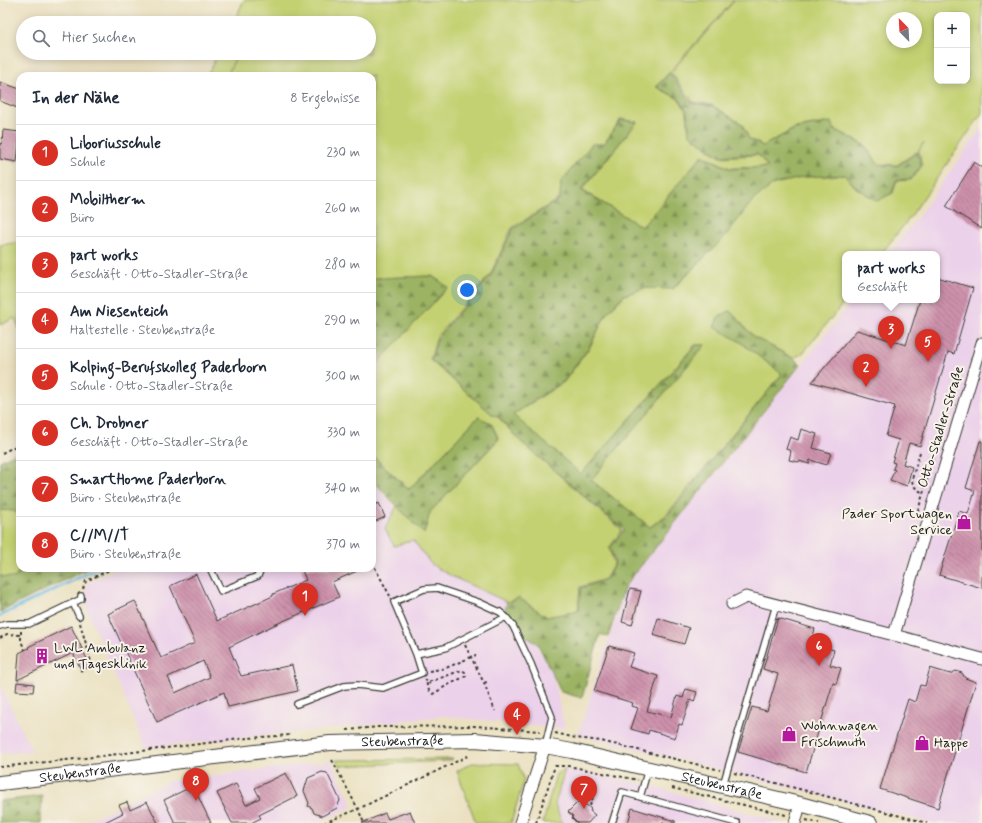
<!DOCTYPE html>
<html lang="de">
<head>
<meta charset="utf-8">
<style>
	:root { --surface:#fff; --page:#f2f2f3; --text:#1f2937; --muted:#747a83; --line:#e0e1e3; --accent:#d93025 }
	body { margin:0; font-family:Mynerve,sans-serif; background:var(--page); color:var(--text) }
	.controls { position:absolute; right:12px; top:12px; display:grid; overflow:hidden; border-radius:8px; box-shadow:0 2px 10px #0003 }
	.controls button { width:36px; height:36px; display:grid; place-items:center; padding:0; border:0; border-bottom:1px solid var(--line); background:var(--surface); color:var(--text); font:20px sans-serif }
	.compass { position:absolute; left:886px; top:12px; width:36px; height:36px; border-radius:50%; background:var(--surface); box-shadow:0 2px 10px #0003; rotate:336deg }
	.you { position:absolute; left:467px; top:290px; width:14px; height:14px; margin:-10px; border:3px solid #fff; border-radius:50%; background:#1a73e8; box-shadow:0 0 0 6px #1a73e833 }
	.badge { display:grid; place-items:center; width:26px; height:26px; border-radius:50%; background:var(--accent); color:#fff; font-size:13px; font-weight:700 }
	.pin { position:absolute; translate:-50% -33px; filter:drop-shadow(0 1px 2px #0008) }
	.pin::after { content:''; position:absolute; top:21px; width:14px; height:12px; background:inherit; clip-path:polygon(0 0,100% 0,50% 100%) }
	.popup { position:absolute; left:842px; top:251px; width:98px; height:52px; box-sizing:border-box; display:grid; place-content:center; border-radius:8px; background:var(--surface); filter:drop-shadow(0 1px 3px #0005); font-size:13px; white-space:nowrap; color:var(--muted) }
	.popup b { font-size:15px; color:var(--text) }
	.popup::after { content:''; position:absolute; left:50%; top:100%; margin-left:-8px; border:8px solid transparent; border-top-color:var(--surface) }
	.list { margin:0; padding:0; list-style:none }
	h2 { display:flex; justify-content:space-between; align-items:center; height:52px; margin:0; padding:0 16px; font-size:17px }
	h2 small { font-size:13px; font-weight:400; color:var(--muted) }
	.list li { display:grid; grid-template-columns:26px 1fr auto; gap:12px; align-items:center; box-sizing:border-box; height:56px; padding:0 16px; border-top:1px solid var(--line) }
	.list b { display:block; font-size:15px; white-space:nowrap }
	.list p { margin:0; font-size:13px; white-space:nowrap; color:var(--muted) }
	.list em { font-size:13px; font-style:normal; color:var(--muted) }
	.icon { flex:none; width:22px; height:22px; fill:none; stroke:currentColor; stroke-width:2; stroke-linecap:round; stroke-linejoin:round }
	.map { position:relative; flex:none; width:982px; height:823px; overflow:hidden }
	.search { position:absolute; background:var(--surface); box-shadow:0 2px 10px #0003; left:16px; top:16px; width:360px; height:44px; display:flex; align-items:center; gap:10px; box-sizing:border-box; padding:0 14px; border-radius:22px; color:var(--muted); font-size:15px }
	.panel { position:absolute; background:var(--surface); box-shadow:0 2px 10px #0003; left:16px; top:72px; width:360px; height:500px; border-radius:12px }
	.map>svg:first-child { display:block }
</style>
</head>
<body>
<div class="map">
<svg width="982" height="823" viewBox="0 0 982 823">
	<defs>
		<pattern id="forest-firs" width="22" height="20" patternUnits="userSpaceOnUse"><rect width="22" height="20" fill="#9bb364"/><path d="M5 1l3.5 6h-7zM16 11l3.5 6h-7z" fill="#7e9152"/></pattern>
		<pattern id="building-back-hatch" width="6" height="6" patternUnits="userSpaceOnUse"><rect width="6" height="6" fill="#cd91ab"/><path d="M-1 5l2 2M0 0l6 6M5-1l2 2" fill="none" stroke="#a6768a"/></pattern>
	</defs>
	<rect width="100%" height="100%" fill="#f7f3e8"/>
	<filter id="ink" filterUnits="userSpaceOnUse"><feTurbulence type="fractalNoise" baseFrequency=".025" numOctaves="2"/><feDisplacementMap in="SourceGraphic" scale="8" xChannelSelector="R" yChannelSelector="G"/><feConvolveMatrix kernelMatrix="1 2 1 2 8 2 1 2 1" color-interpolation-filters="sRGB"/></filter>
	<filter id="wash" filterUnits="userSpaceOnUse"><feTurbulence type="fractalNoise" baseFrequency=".012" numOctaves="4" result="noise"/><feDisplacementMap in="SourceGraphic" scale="16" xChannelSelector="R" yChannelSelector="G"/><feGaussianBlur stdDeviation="0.9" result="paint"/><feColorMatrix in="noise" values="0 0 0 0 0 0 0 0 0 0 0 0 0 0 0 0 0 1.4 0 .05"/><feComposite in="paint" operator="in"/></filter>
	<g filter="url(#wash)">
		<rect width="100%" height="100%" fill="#ebe1c1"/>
		<!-- built -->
		<path fill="#ecd1ea" d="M982 127V823H930L678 759 578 735 626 586 853 300H937V254H889L915 221Z
			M372 482 448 563 502 595 524 622 553 676 565 729 444 716 146 748 87 610 86 584 120 568H372Z
			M0 685 32 751 0 754Z
			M331 761 353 806 317 823H84L170 781Z
			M566 769 644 784 784 823H563L556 804Z"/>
		<!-- grass -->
		<path fill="#c4d172" stroke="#707647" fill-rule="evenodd" d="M244 0H734L656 87 679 99 687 112 689 134 720 157 758 155 768 167 730 168 702 155 642 227 582 190 637 122 621 119 604 144H592L561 182 560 198 512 228 490 275 437 336 430 360 493 415 499 418 519 440 622 530 609 548 614 564 605 579 580 587 578 611 547 617 519 598 507 602 451 576 431 564 413 540 394 546 385 529 397 506 424 534 430 512 499 439 491 423 478 417 409 489 372 455V369L448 287 432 276 377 278 372 279V76H227L235 59 226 76H207L218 53H369V23H233Z
			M735 0H982V113L911 216 881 254H845V300H846L802 354 793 358 754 337 730 311 719 316 714 327 739 341 782 374 666 515 650 527 591 480 705 345H695L581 474 513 415 564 382 590 347 606 314 625 295 645 288 673 289 724 238 753 200 774 184 806 177 845 175 856 188 877 201 893 193 897 181 911 180 922 166 919 150 924 142 918 151 897 165 878 164 865 145 833 128 831 122 795 128 763 146 749 139 742 124 712 105 693 102 671 72ZM937 15H967V81H937ZM892 18H916V42H892Z
			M20 242V331L15 318 0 325V245Z
			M0 510 15 511 20 518V568H21L15 578 0 576Z
			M453 759 448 761 339 766 336 760Z
			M472 763 518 764 524 780 511 823H476L457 771Z
			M565 769 555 804 562 823H543L556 774Z"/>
		<!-- forest -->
		<path fill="url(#forest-firs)" stroke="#5c6840" d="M670 73 692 103 712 106 742 124 749 139 763 146 795 129 831 122 833 129 864 145 878 164 897 166 918 152 921 166 911 179 896 180 892 193 877 201 856 187 845 175 806 177 774 184 753 200 724 238 672 289 644 288 624 295 606 314 589 347 564 381 531 402 513 415 581 474 696 345H705L591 480 650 527 667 516 782 374 739 341 714 327 719 316 730 311 754 337 793 358 801 364 625 586 608 637 600 634 582 698 561 692 538 644 523 635 504 614 507 602 519 598 547 617 578 611 581 588 606 580 615 563 610 548 624 530 519 440 499 417 493 415 431 360 438 337 491 275 513 229 560 199 561 182 592 144H604L621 120 637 122 581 190 642 227 702 156 731 169 768 167 758 154 720 156 689 134 687 111 679 99 657 87Z
			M432 276 448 287 372 369V279L377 278Z
			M478 417 491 423 498 439 430 512 424 534 372 480V455L409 490Z
			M20 451V518L15 511 0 510V461Z
			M21 568H89L0 612V576L15 578Z
			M42 796 41 823H0V801Z"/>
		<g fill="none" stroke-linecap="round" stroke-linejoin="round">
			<!-- stream -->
			<path stroke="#6abae5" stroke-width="3" d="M0 616 99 568"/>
		</g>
		<g id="blocks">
			<!-- building -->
			<path fill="url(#building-back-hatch)" fill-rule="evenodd" d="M0 82 20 89V109L0 101Z
				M3 130 20 132 17 162 0 159V143L2 144Z
				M974 162 982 167V229L946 206Z
				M937 277 973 288 954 354 948 352 920 446 909 443 903 464 912 467 907 486 890 480 895 470 893 469 895 463 892 462 899 440 886 436 895 406 812 382 857 330 906 345 920 300H937Z
				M801 429 817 434 813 448 831 453 827 465 810 460 809 464 799 461 798 462 789 460 791 451 786 449 790 437 798 440Z
				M980 441H982V588L939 575 959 511 968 514 975 491 966 488Z
				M379 503 385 517 374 522 372 517V506Z
				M301 568H364L332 582 339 597 274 625 229 647 241 676 292 665 298 691 228 707 224 692 157 722 108 614 135 601 161 658 195 643 170 586 196 574 217 621 273 596V594L306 580ZM203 661 210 677 175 693 168 677Z
				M630 589 641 591 632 625 622 622Z
				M658 618 689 628 684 644 653 635Z
				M778 618 815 629 811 643 834 650 830 665 841 668 836 684 833 683 806 772 738 752 752 707 767 711 778 674 763 669Z
				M71 626 90 665 81 669 73 653 17 680 19 653 29 648 28 647Z
				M609 646 634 653 629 667 658 676 647 711 671 717 677 696 683 698 686 689 697 692 694 702 690 700 682 725 679 724 675 738 649 730 648 734 631 729 638 708 632 706 633 703 594 691Z
				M930 668 950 674 956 671 962 673 965 678 976 682 938 808 880 789 908 699 915 702 920 685 925 686Z
				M17 682 34 684 33 692 16 691Z
				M322 772 327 773 340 800 337 808 322 816 314 813 312 808 308 806 309 803 304 791 308 778Z
				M286 773 297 796 259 815 261 818 251 823H232L217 793 236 784 246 805 260 798 255 788Z
				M193 786 211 823H175L164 800Z
				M579 801 584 805 585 804 591 809 590 811 595 815 588 823H577L572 818 573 816 568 812Z
				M127 802 130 810 147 802 158 823H103L123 813 119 805Z
				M632 808 675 821V823H628Z
				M410 811 415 823H362L385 813 388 819Z"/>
		</g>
	</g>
	<g filter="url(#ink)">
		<use href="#blocks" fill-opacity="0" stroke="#3b3a35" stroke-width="1"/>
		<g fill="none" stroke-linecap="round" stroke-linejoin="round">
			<!-- service casing -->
			<g stroke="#3b3a35" stroke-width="8">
				<path id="service" d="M210 568 221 591 258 576 261 568
					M73 603 79 616
					M506 617 445 648 416 654 394 602 424 589 437 588 478 602 500 612 506 617 513 626 531 664 552 717 545 746
					M0 626 7 624H29L81 599V596
					M297 704 344 686 357 685 383 688 422 673 416 654
					M723 785 776 605
					M640 797 648 769
					M612 823 622 792 737 823"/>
			</g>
			<!-- minor casing -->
			<g stroke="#3b3a35" stroke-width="13">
				<path id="minor" d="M732 604 746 597 894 635 982 659
					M894 635 982 343
					M520 823 545 746
					M795 823 800 804"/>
			</g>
			<!-- tertiary casing -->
			<g stroke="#3b3a35" stroke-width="16">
				<g id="tertiary">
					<path id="s1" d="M0 783 330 743 475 740 545 746 572 751 800 804 870 823"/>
				</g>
			</g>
			<!-- path -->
			<path stroke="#3b3a35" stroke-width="2" stroke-dasharray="3 3" stroke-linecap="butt" d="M920 452 912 479C912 486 917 490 924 493
				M2 453 20 444
				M918 511 934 456
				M372 562 390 596
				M83 589 86 581 114 568
				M80 623 92 665 80 671
				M21 631V641L25 650
				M0 638 7 634 21 635
				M465 645 484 683 495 711
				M429 671 446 668 476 655
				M425 679 427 682 435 680 462 670 465 672 466 676 446 686 433 694C429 691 426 687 427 682L430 684
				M484 683 489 681
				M347 730 378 727 474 726 540 731
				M555 733 576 738 601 741 720 770
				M332 760 358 809 364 823
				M0 767 85 758 248 738 291 735
				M734 773 784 785 927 823
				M672 788 786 815
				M590 806 596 788
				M806 820 819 823
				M324 823 358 809 470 755
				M536 823 555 766H568L638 780"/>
			<!-- service -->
			<use href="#service" stroke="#fff" stroke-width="5.5"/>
			<!-- minor -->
			<use href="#minor" stroke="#fff" stroke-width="11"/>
			<!-- tertiary -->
			<use href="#tertiary" stroke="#fff" stroke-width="14"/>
		</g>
	</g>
	<!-- icons -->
	<defs>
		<g id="shop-bare" transform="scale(1.2)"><path d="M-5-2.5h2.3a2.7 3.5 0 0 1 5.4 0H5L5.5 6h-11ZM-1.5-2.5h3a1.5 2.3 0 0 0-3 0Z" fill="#b5179e" stroke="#f7f3e8" stroke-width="2.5" paint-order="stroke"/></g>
		<g id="building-bare" transform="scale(1.2)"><path d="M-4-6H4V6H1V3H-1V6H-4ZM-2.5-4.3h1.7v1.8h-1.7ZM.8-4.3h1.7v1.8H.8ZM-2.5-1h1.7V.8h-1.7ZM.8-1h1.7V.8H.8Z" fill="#b5179e" stroke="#f7f3e8" stroke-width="2.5" paint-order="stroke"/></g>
	</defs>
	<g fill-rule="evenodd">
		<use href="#shop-bare" x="964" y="522"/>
		<use href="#building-bare" x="42" y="656"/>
		<use href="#shop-bare" x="789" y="734"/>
		<use href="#shop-bare" x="922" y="743"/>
	</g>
	<g text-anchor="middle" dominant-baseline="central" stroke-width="4" stroke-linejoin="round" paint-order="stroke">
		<!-- street labels -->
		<g font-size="14" fill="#1c1c1c" stroke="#f7f3e8">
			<text transform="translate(941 427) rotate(-73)">Otto-Stadler-Straße</text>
			<text stroke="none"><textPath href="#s1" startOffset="405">Steubenstraße</textPath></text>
			<text stroke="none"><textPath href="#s1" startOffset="81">Steubenstraße</textPath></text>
			<text stroke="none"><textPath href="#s1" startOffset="729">Steubenstraße</textPath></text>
		</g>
		<!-- poi labels -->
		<g font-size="14" fill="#1c1c1c" stroke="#f7f3e8" text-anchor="start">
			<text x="952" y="514" text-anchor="end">Pader Sportwagen<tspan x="952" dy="16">Service</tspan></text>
			<text x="54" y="648">LWL Ambulanz<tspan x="54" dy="16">und Tagesklinik</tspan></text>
			<text x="801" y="726">Wohnwagen<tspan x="801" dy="16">Frischmuth</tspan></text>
			<text x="934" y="743">Happe</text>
		</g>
	</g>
</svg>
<div class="controls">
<button>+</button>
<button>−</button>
</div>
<svg class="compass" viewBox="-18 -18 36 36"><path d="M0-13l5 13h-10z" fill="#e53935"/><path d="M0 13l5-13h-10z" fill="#747a83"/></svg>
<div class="you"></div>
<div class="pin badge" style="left:305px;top:616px">1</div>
<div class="pin badge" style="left:866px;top:387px">2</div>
<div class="pin badge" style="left:891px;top:349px">3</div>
<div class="popup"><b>part works</b>Geschäft</div>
<div class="pin badge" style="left:517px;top:735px">4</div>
<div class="pin badge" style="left:928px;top:362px">5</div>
<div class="pin badge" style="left:819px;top:666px">6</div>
<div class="pin badge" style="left:584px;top:809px">7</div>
<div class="pin badge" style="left:196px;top:801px">8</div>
<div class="search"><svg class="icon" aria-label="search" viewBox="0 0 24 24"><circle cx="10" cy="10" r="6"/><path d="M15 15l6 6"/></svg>Hier suchen</div>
<section class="panel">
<h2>In der Nähe<small>8 Ergebnisse</small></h2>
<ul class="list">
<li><span class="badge">1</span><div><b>Liboriusschule</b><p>Schule</p></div><em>230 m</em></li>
<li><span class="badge">2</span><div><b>Mobiltherm</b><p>Büro</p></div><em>260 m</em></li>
<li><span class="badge">3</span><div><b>part works</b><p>Geschäft · Otto-Stadler-Straße</p></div><em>280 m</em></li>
<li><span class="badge">4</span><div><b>Am Niesenteich</b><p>Haltestelle · Steubenstraße</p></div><em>290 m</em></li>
<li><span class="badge">5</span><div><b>Kolping-Berufskolleg Paderborn</b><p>Schule · Otto-Stadler-Straße</p></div><em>300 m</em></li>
<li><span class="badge">6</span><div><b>Ch. Drobner</b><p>Geschäft · Otto-Stadler-Straße</p></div><em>330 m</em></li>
<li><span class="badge">7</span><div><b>SmartHome Paderborn</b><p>Büro · Steubenstraße</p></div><em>340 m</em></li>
<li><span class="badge">8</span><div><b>C//M//T</b><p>Büro · Steubenstraße</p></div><em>370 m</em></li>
</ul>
</section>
</div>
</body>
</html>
